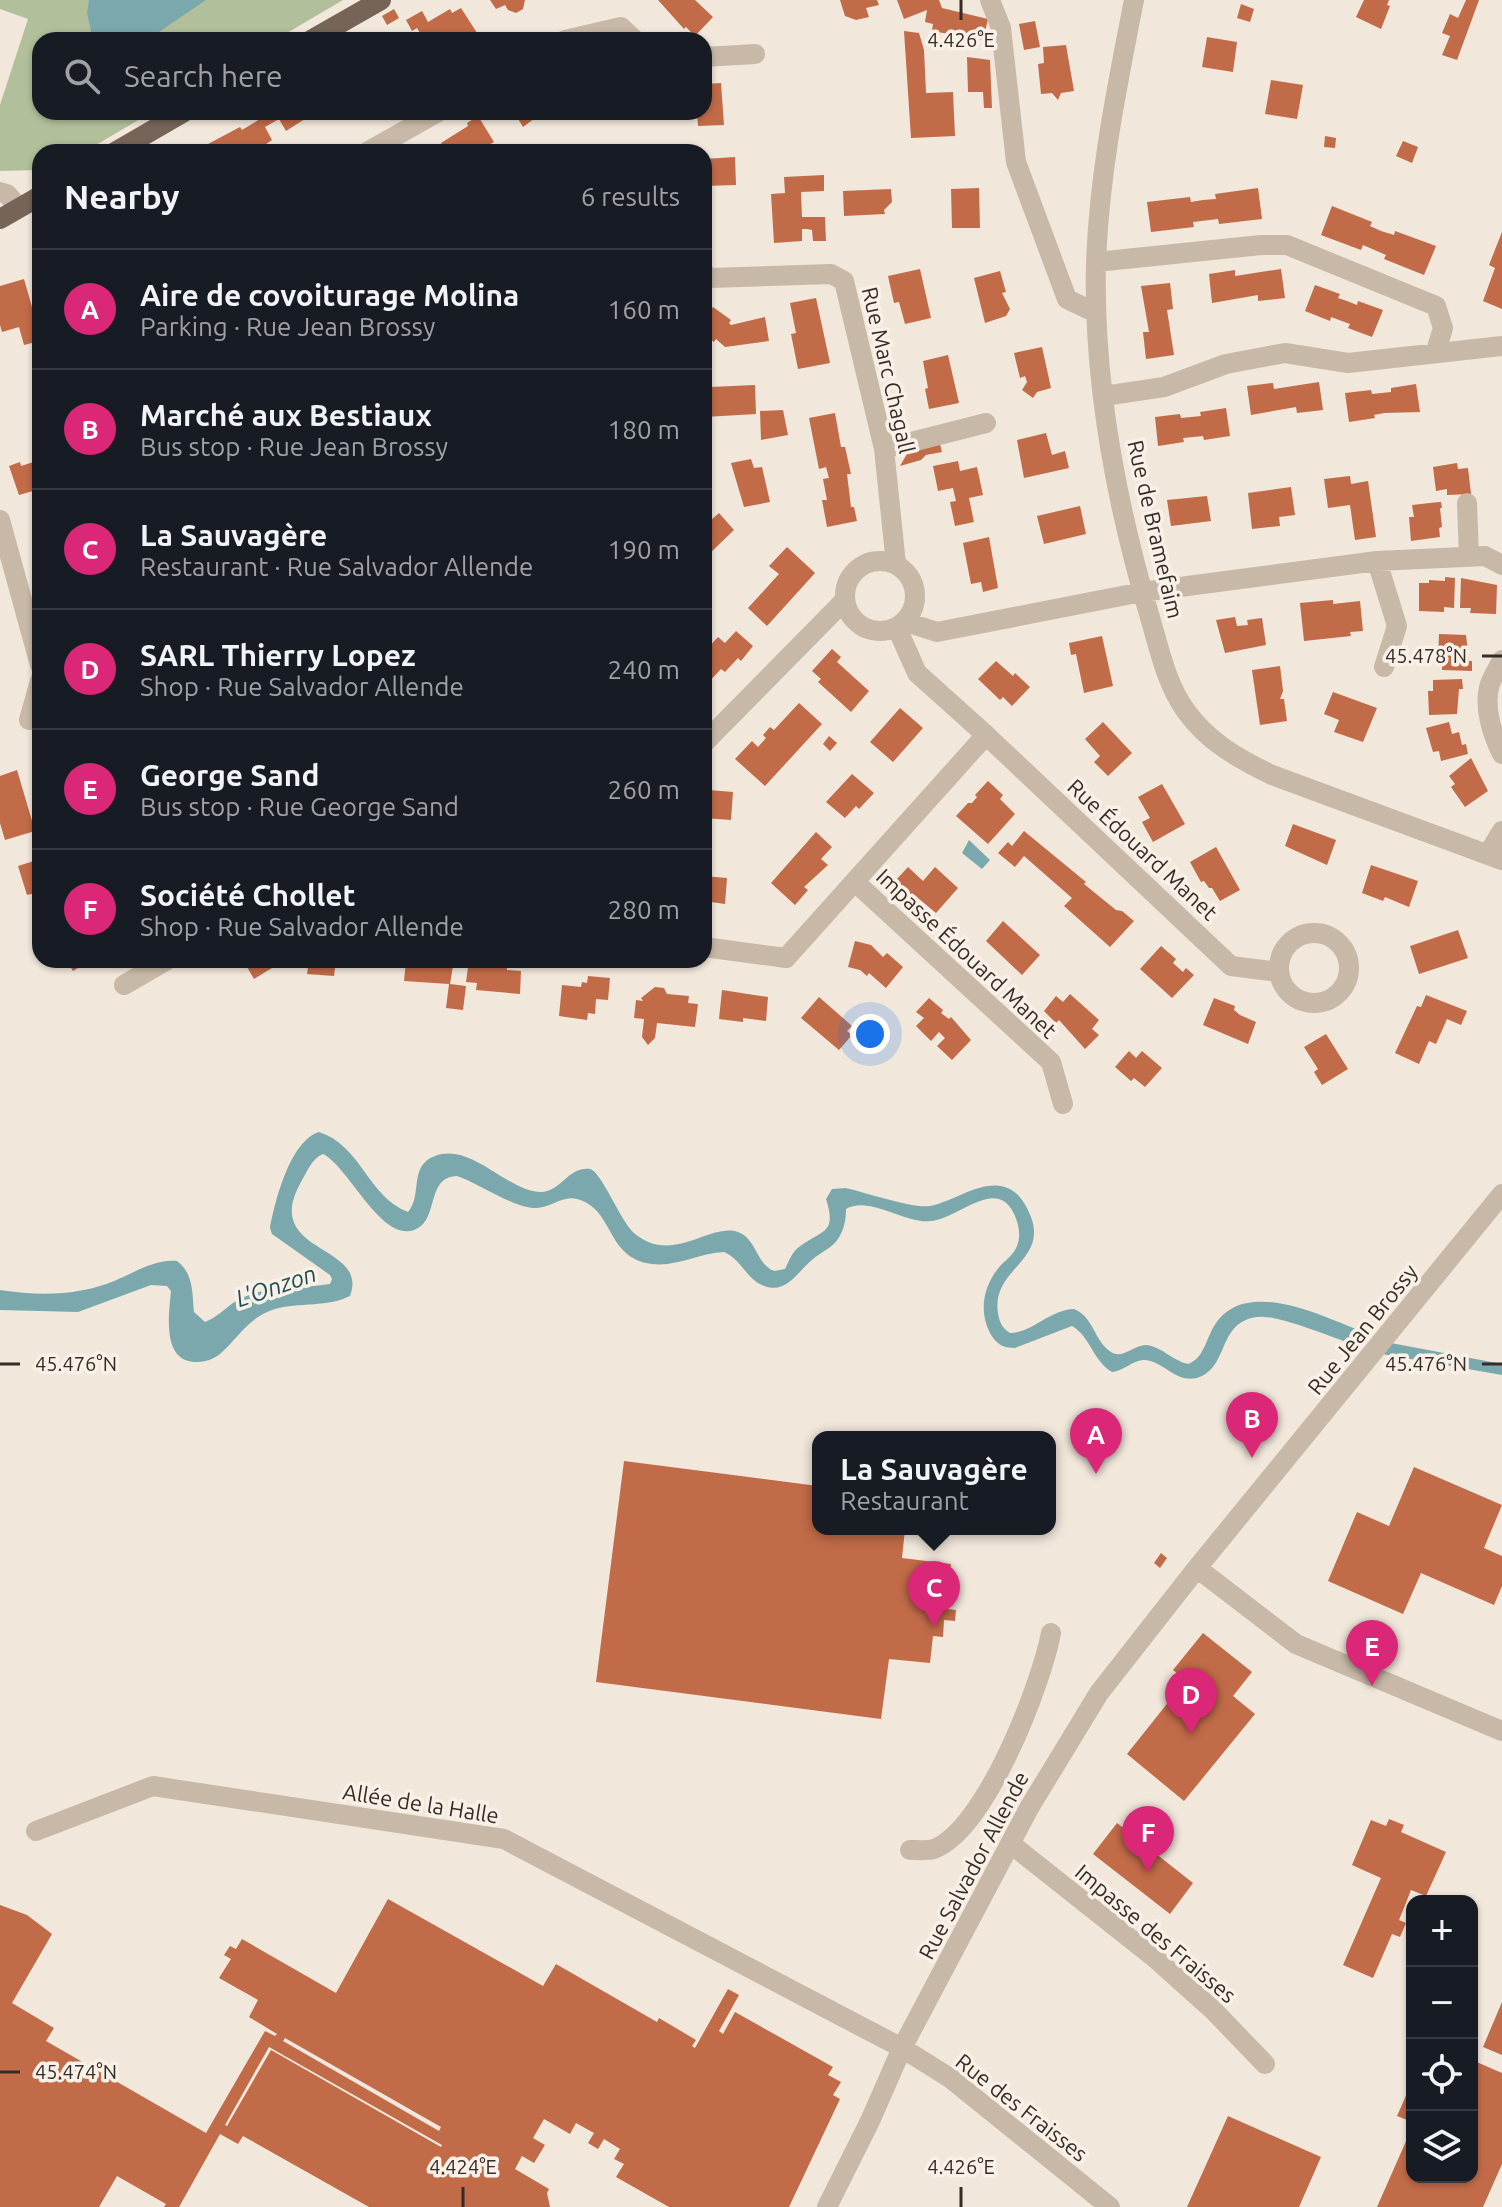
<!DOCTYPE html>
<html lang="en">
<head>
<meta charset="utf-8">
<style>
	:root { --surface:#171b24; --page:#20242c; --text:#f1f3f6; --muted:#9ea1a6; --line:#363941; --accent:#db2777 }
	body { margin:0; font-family:Ubuntu,sans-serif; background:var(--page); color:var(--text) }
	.controls { position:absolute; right:24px; bottom:24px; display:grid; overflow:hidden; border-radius:16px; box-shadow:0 2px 6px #0004 }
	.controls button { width:72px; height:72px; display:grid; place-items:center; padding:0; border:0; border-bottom:2px solid var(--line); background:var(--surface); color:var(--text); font:40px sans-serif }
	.you { position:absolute; left:870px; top:1034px; width:28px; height:28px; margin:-20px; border:6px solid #fff; border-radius:50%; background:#1a73e8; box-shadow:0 0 0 12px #1a73e833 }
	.badge { display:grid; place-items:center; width:52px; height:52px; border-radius:50%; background:var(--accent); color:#fff; font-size:26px; font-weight:700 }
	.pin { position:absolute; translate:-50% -66px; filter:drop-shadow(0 2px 4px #0008) }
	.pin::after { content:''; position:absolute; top:42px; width:28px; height:24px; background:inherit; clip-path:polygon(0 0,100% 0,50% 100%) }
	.popup { position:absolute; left:812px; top:1431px; width:244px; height:104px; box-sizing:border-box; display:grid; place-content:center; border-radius:16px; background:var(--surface); filter:drop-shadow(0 2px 6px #0005); font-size:26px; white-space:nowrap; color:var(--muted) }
	.popup b { font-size:30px; color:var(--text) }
	.popup::after { content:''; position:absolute; left:50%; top:100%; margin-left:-16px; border:16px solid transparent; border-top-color:var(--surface) }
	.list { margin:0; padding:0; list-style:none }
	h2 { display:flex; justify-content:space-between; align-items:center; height:104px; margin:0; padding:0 32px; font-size:34px }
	h2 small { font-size:26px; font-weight:400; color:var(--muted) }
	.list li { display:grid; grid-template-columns:52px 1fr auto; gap:24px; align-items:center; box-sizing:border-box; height:120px; padding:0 32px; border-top:2px solid var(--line) }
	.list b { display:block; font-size:30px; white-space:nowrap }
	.list p { margin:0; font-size:26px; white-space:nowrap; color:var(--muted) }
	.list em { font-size:26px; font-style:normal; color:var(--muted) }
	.icon { flex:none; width:44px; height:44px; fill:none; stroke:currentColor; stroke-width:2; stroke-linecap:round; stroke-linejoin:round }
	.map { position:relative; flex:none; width:1502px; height:2207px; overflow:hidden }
	.search { position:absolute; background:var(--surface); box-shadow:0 2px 6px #0004; left:32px; top:32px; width:680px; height:88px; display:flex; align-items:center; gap:20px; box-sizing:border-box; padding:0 28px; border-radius:24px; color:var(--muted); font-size:30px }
	.panel { position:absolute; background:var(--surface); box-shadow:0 2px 6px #0004; left:32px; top:144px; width:680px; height:824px; border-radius:24px }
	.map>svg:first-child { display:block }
</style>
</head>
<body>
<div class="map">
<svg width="1502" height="2207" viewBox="0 0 1502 2207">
	<rect width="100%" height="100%" fill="#f1e7db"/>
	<!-- green -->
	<path fill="#b2bf9b" d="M0 0H343L275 40H40V112H152L84 152H40V170L0 171V105L28 19 0 9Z"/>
	<!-- water -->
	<path fill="#7ba8ad" d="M89 0H206L147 40H93L87 13Z
		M969 840 990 860 982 869 962 853Z
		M319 1132C361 1145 368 1197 408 1212 423 1195 408 1166 435 1156 472 1142 508 1193 542 1192 561 1191 569 1166 590 1169 601 1171 621 1222 634 1233 672 1266 710 1222 738 1232 757 1239 756 1264 774 1271L785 1269C789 1261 792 1252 799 1247 823 1229 837 1234 826 1199L832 1189 845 1188C865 1192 913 1209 930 1206 957 1201 991 1171 1017 1194 1024 1201 1029 1211 1032 1220 1045 1262 991 1270 998 1313 999 1322 1003 1329 1010 1333 1032 1333 1049 1310 1074 1309 1094 1317 1094 1341 1111 1352 1123 1360 1134 1344 1147 1345 1162 1347 1173 1361 1188 1364 1205 1358 1206 1337 1216 1323 1248 1276 1328 1319 1368 1334L1358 1346C1336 1339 1284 1317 1264 1317 1252 1316 1239 1321 1232 1331 1221 1346 1220 1367 1202 1376 1178 1387 1166 1362 1145 1360 1134 1359 1124 1371 1112 1372 1093 1361 1090 1336 1072 1326L1015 1348C1003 1348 996 1344 990 1333 978 1310 984 1284 1001 1265 1007 1259 1014 1254 1017 1246 1021 1236 1019 1226 1015 1216 998 1174 959 1219 930 1221 905 1224 869 1195 846 1209 846 1220 844 1230 838 1239 832 1248 821 1252 813 1259 797 1272 786 1296 762 1285 746 1278 741 1259 724 1252 700 1253 677 1267 652 1264 605 1258 615 1209 577 1199 563 1195 550 1208 536 1208 513 1208 480 1184 457 1176 425 1177 440 1221 414 1230 381 1242 349 1167 323 1154 312 1158 307 1172 301 1182 260 1255 370 1243 350 1296L343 1299C318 1308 289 1301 265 1313 245 1323 236 1340 220 1354 214 1359 205 1362 197 1362 161 1363 169 1313 171 1291L167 1286 151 1285 78 1312 0 1310V1290C34 1295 67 1296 100 1286 126 1279 151 1258 177 1261 194 1274 192 1293 194 1312L205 1322C219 1317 228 1304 242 1298 269 1285 301 1289 330 1284L332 1279 330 1275 272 1234 270 1228C275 1201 290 1141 319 1132Z
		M1391 1343 1502 1364V1375L1382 1354Z"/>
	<!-- building -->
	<path fill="#c16b48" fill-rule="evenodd" d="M490 0H525L523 9 516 13 508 10 505 5 496 9Z
		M658 0H695L713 17 695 36 686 27 684 29Z
		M840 0H877L879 5 866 8 869 17 856 20 845 16Z
		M897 0H939L942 8 988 19 983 40 932 31 933 24 925 22 927 10 904 19Z
		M1364 0H1389L1387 5 1390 6 1381 29 1356 17Z
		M1466 0H1479L1457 60 1442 55 1450 36 1442 33 1450 14 1458 18Z
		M1241 4 1254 9 1250 22 1237 18Z
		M461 8 479 36 473 40H424L417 28 412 31 406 20 422 11 428 22 450 9 452 13Z
		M394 9 399 18 387 25 382 16Z
		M1035 21 1040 47 1024 50 1019 24Z
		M904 31 919 33 924 50 926 93 953 92 955 136 911 138Z
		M1207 37 1237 42 1233 72 1202 67Z
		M1066 45 1074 91 1061 93 1058 100 1052 93 1041 94 1038 64 1044 63 1043 47Z
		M967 57 990 60 992 108H984L983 92H968Z
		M1271 80 1303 85 1297 119 1265 114Z
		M721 83 724 125 698 126 697 112H704V84Z
		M266 112H316L286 131 279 119 265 127 272 140 255 152H213L208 144 240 127 242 130 260 119 258 116Z
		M514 112H543L523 127Z
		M478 116 494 142 477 152H446L441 143 468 126 467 123Z
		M1325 136 1336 138 1335 148 1324 147Z
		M1403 141 1418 147 1412 163 1396 156Z
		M735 157 736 185 704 186V159Z
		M824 175V191L801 192 802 217H825L826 241H813L812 230 807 229H802V241L774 243 771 194 785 193 784 177Z
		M979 188 980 228H952L951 189Z
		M1258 188 1262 219 1219 224 1218 219 1193 222 1194 227 1151 232 1147 202 1190 197 1191 202 1203 200 1216 199 1215 194Z
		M891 189 892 202 884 210 885 214 844 216 843 191Z
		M1332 206 1372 222 1370 226 1381 231 1394 235 1395 231 1436 246 1424 275 1384 259 1386 255 1363 245 1361 250 1321 235Z
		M1502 232V309L1483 301 1495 268 1489 265Z
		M920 269 931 318 905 324 899 302 894 303 888 276Z
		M1281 269 1285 298 1258 301V295L1212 303 1209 274 1235 270V276Z
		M1000 271 1006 292 1002 293 1010 309 1006 316 985 323 974 278Z
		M24 279 40 335V341L24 345 19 327 2 332 0 325V286Z
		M1170 283 1173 309 1167 310 1174 355 1146 359 1143 332H1149L1141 286Z
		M1315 285 1340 294 1338 298 1347 301 1357 305 1358 301 1383 310 1372 337 1348 328 1350 324 1331 317 1330 321 1305 311Z
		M816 298 830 363 798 369 791 334 796 333 790 303Z
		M713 307 731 320 729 323 731 325 765 317 769 341 725 347 716 339 714 342 704 335V318Z
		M1042 347 1051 388 1037 392 1033 398 1022 390 1027 382 1025 376 1020 378 1014 353Z
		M948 355 959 403 929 409 925 389 928 388 923 361Z
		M1319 382 1323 410 1297 413 1296 407 1251 415 1247 386 1273 383 1274 389Z
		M1416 384 1420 412 1384 413 1374 415 1375 418 1349 422 1345 393 1371 390 1372 394 1391 392V388Z
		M755 385 756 414 705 417 704 397H710V387Z
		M1226 408 1230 436 1204 440 1203 436 1183 438 1184 442 1158 446 1155 417 1180 414 1181 418 1201 416 1200 412Z
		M783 410 788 435 761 440 760 411Z
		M835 413 841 447H845L851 474H847L851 507H854L857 521 827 527 822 500H827L823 479 829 478 826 467 819 469 809 418Z
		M1046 433 1052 455 1065 451 1069 468 1024 478 1017 440Z
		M939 440 942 452 926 455 921 460 900 466 911 447Z
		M751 459 754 468 762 467 770 502 744 507 731 463Z
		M40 460V489L19 495 9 466 20 462 21 466Z
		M958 461 960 471 977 467 983 495 969 498 974 522 955 526 950 502 956 501 953 488 938 491 933 466Z
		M1457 463 1458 469 1468 468 1471 494 1447 495V489L1436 491 1433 467Z
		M1350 476 1351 484 1368 481 1376 537 1355 540 1350 505 1328 508 1324 479Z
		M1291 487 1295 515 1279 517 1280 526 1252 529 1248 493Z
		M1207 496 1211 521 1171 526 1167 500Z
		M1439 502H1441L1442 508H1440L1442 527 1439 528 1440 537 1411 541 1409 517H1414L1412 505Z
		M1080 506 1086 534 1044 544 1037 516Z
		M719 513 734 530 704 559V526Z
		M989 537 998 588 983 592 981 582 971 584 963 543Z
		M787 547 815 573 767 626 748 608 779 574 769 566Z
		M1445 577 1455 578 1454 608 1444 607V612L1419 611V583H1429V580L1445 581Z
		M1461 578 1497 585 1496 614 1470 613 1471 608H1460Z
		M1333 600V604L1360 601 1363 631 1350 632 1351 636 1304 641 1300 603Z
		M1235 617 1237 626 1248 625 1247 620 1262 618 1266 645 1225 653 1216 620Z
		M736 631 753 646 741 661 738 658 725 672 721 669 704 687V652L718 637 725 643Z
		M1439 634 1466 635 1469 661H1472V671L1442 670V659H1438Z
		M1102 636 1113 686 1084 693 1076 654 1071 655 1069 643Z
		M832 649 841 657 837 662 869 691 851 712 818 682 821 679 812 671Z
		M996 661 1013 676 1015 673 1030 687 1012 706 1003 697 1000 700 978 679Z
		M1280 666 1283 691 1280 699H1284L1287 721 1260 725 1252 670Z
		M1462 679 1463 689H1459L1457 714 1429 715 1428 691H1433V680Z
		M1333 692 1377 708 1363 742 1334 732 1339 720 1324 714Z
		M799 703 822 724 765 786 735 759 752 741 758 747 766 738 763 735 770 727 774 730Z
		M900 708 923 728 893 762 870 742Z
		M1103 722 1132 753 1108 776 1094 762 1100 756 1085 739Z
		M1449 722 1452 734 1459 732 1462 745 1466 744 1468 754 1441 761 1439 751 1433 752 1426 728Z
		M829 736 837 743 830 751 823 744Z
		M1471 758 1488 791 1465 807 1451 787 1455 784 1449 776Z
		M17 770 35 831 5 840 0 823V776Z
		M852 774 874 793 859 809 856 806 845 818 826 802Z
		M988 781 1003 795 1000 799 1015 814 988 844 956 816 968 803H972L977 797 975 795Z
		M1162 784 1185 824 1153 842 1142 822 1150 818 1138 797Z
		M704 785H709V790L733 792 731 820 704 818Z
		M1293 824 1336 840 1327 865 1285 846Z
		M1024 831 1086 882 1084 884 1116 910 1122 911 1134 921 1110 947 1064 906 1072 898 1024 856 1015 867 998 853 1008 842 1012 846Z
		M816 832 832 847 821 859 828 865 804 887 808 890 795 905 771 883Z
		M1216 847 1240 890 1220 901 1212 888H1209L1204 881 1201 882 1190 862Z
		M40 859V892L27 895 18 866Z
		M1371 865 1418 881 1409 907 1385 897 1383 901 1362 893Z
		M908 867 923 881 935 867 958 888 936 913 912 893 907 898 897 889 896 880Z
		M704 876 727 878 725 904 704 901Z
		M1003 921 1040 955 1022 975 986 941Z
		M1458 930 1468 958 1419 974 1410 946Z
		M855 941 871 945 883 957 887 953 903 967 886 988 869 973 867 976 860 970 848 967Z
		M1161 946 1176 959 1173 963 1183 972 1186 968 1194 975 1172 998 1140 969Z
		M66 960H91L73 971Z
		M243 960H285L254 979Z
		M309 960H336L334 976 307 974Z
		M350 960H373L372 968 349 966Z
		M406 960H454L450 984 466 986 463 1010 446 1008 449 984 404 981Z
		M469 960 507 964V970L521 971 520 994 476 990 477 983 466 982Z
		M588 976 610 978 608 1000 596 999 595 1014 588 1013 587 1020 559 1016 562 985 581 987 582 982 587 983Z
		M655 987 664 988 667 994 689 996 688 1003 698 1004 695 1027 657 1023 655 1038 648 1045 642 1037 644 1019 634 1018 636 1000 643 1001 641 998Z
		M722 990 768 997 766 1021 743 1018V1022L719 1019Z
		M1070 994 1099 1020 1092 1029 1099 1035 1085 1049 1059 1020 1056 1023 1044 1011 1056 996 1063 1002Z
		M1426 995 1467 1011 1461 1025 1447 1019 1436 1044 1429 1041 1419 1064 1395 1053 1417 1006 1421 1007Z
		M819 997 852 1026 847 1031 852 1035 839 1050 801 1018Z
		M929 998 943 1010 941 1013 949 1019 951 1017 971 1040 952 1060 937 1046 945 1038 939 1032 931 1041 916 1026 924 1018 916 1012Z
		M1214 998 1235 1006 1234 1010 1240 1015 1256 1022 1248 1044 1203 1025Z
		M1326 1034 1348 1069 1322 1085 1314 1072 1318 1069 1304 1047Z
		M1129 1051 1136 1058 1142 1051 1162 1068 1145 1087 1134 1078 1131 1081 1115 1067Z
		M624 1461 818 1486V1529H905L902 1558 951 1564 946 1609 956 1610 955 1621 944 1620 943 1637 933 1636 930 1663 889 1659 881 1719 596 1682Z
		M1414 1467 1502 1505 1484 1548 1502 1556V1586L1494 1605 1421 1573 1403 1614 1328 1581 1357 1512 1389 1526Z
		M1161 1553 1167 1558 1160 1568 1154 1563Z
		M1203 1633 1252 1672 1233 1696 1255 1714 1184 1801 1127 1754 1186 1680 1173 1670Z
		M1389 1819 1404 1825 1401 1832 1446 1852 1426 1896 1411 1890 1399 1920 1406 1923 1400 1937 1392 1934 1373 1978 1343 1965 1381 1878 1352 1865 1371 1820 1386 1826Z
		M1117 1823 1193 1883 1170 1914 1093 1854Z
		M388 1899 543 1986 556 1964 657 2022 659 2018 696 2040 692 2046 695 2048 728 1989 739 1995 719 2031 723 2034 735 2012 833 2067 828 2075 841 2082 833 2095 840 2099 789 2207H669L616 2177 624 2164 614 2159 620 2149 604 2139 598 2149 588 2143 594 2133 576 2123 570 2134 544 2119 533 2138 545 2145 534 2163 522 2156 515 2169 549 2189 547 2193 550 2207H369L243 2136 238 2144 220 2134 179 2207H164L166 2204 117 2176 99 2207H0V1905L27 1915 52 1934 12 2003 54 2028 46 2041 206 2133 265 2031 275 2036 277 2034 249 2017 258 2000 219 1978 231 1959 224 1955 230 1946 236 1949 242 1939 336 1993ZM285 2038 441 2127 439 2131 283 2041ZM269 2047 442 2145 441 2147 271 2050 227 2126 225 2125Z
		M1502 2002V2055L1483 2047Z
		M1472 2060 1502 2073V2164L1483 2207H1377L1407 2139 1412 2140V2177H1472Z
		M1412 2082V2122L1397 2116Z
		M1228 2116 1321 2157 1299 2207H1187Z"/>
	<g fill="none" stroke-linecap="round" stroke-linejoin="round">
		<!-- minor -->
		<path stroke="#c8b8a7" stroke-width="20" d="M990 0 1001 28 1016 162 1067 299 1096 313
			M1134 0C1117 87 1099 174 1096 263 1093 383 1117 507 1151 621 1160 652 1167 685 1186 711 1208 742 1239 759 1272 775L1502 860
			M565 40 621 27 635 40
			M704 57 755 54
			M367 152 438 112
			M0 192 7 194 18 207
			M1096 262 1261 245H1287L1436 306 1443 328 1436 351
			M704 273 710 278 831 274 844 281 884 449 896 564
			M1104 396 1164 387 1226 364 1285 353 1348 363 1502 346
			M884 449 986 423
			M1467 503 1469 556
			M0 520 40 665
			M1377 561 1397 626 1384 667
			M845 596a35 35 0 1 1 70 0a35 35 0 1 1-70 0Z
			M906 622 937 632 1142 592 1377 561 1485 556 1502 565
			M897 628 917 673 986 735 1231 966 1279 972
			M1502 660C1498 668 1493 676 1490 684 1483 706 1492 734 1502 754
			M29 720 40 681
			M704 743 844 601
			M1488 854 1502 831
			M855 882 1051 1062 1063 1104
			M1279 968a35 35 0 1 1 70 0a35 35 0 1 1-70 0Z
			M704 947 786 958 986 735
			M124 985 167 960
			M1197 1568 1296 1644 1502 1731
			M36 1831 153 1786 504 1839 902 2048 950 2078 1110 2207
			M1011 1844 1156 1959 1213 2010 1265 2064
			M910 1850C917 1850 928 1851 934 1849 986 1829 1041 1685 1051 1633
			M827 2207 870 2121 902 2048 1029 1808 1099 1693 1197 1568 1502 1194"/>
		<!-- major -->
		<path stroke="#766459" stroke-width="20" d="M311 40 381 0
			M115 152 184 112
			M0 219 40 196"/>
	</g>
	<!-- ticks -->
	<path fill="none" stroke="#352c27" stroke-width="3" d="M961 0V20M1482 656H1502M0 1364H20M1482 1364H1502M0 2072H20M463 2187V2207M961 2187V2207"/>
	<g text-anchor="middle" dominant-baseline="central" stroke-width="7" stroke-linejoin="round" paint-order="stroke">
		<!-- street labels -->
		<g font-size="22" fill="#352c27" stroke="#f9f1e7">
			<text transform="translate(889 370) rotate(77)">Rue Marc Chagall</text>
			<text transform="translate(1156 529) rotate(77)">Rue de Bramefaim</text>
			<text transform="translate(1143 849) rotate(43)">Rue Édouard Manet</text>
			<text transform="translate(967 953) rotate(43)">Impasse Édouard Manet</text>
			<text transform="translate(1362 1329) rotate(-51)">Rue Jean Brossy</text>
			<text transform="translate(421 1803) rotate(9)">Allée de la Halle</text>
			<text transform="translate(973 1865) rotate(-62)">Rue Salvador Allende</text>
			<text transform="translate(1156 1933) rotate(40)">Impasse des Fraisses</text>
			<text transform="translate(1022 2107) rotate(38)">Rue des Fraisses</text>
		</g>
		<!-- water labels -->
		<g font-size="24" font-style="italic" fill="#1f4f55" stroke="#f9f1e7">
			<text transform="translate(276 1286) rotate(-19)">L'Onzon</text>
		</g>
	</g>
	<g font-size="20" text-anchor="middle" fill="#352c27" stroke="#f9f1e7" stroke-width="7" stroke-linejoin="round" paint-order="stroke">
		<text x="961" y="47">4.426°E</text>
		<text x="1426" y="663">45.478°N</text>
		<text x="76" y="1371">45.476°N</text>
		<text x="1426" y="1371">45.476°N</text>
		<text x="76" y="2079">45.474°N</text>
		<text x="463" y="2174">4.424°E</text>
		<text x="961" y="2174">4.426°E</text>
	</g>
</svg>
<div class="controls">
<button>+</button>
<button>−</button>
<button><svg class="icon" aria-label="locate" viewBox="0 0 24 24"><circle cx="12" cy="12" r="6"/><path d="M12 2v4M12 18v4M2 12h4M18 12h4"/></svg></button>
<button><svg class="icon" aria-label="layers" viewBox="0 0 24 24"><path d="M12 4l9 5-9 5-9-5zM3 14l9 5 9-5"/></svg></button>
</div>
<div class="you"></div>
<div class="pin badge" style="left:1096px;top:1474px">A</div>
<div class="pin badge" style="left:1252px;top:1458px">B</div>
<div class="pin badge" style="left:934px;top:1627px">C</div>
<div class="popup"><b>La Sauvagère</b>Restaurant</div>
<div class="pin badge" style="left:1191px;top:1734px">D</div>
<div class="pin badge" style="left:1372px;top:1686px">E</div>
<div class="pin badge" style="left:1148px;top:1872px">F</div>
<div class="search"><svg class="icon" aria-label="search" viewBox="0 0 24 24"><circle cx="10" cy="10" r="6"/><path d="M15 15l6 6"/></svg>Search here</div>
<section class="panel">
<h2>Nearby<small>6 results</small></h2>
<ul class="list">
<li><span class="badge">A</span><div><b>Aire de covoiturage Molina</b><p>Parking · Rue Jean Brossy</p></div><em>160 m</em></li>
<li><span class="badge">B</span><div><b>Marché aux Bestiaux</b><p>Bus stop · Rue Jean Brossy</p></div><em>180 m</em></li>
<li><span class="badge">C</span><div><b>La Sauvagère</b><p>Restaurant · Rue Salvador Allende</p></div><em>190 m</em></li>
<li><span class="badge">D</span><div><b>SARL Thierry Lopez</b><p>Shop · Rue Salvador Allende</p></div><em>240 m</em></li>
<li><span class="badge">E</span><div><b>George Sand</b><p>Bus stop · Rue George Sand</p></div><em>260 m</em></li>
<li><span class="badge">F</span><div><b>Société Chollet</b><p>Shop · Rue Salvador Allende</p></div><em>280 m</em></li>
</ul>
</section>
</div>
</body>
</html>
